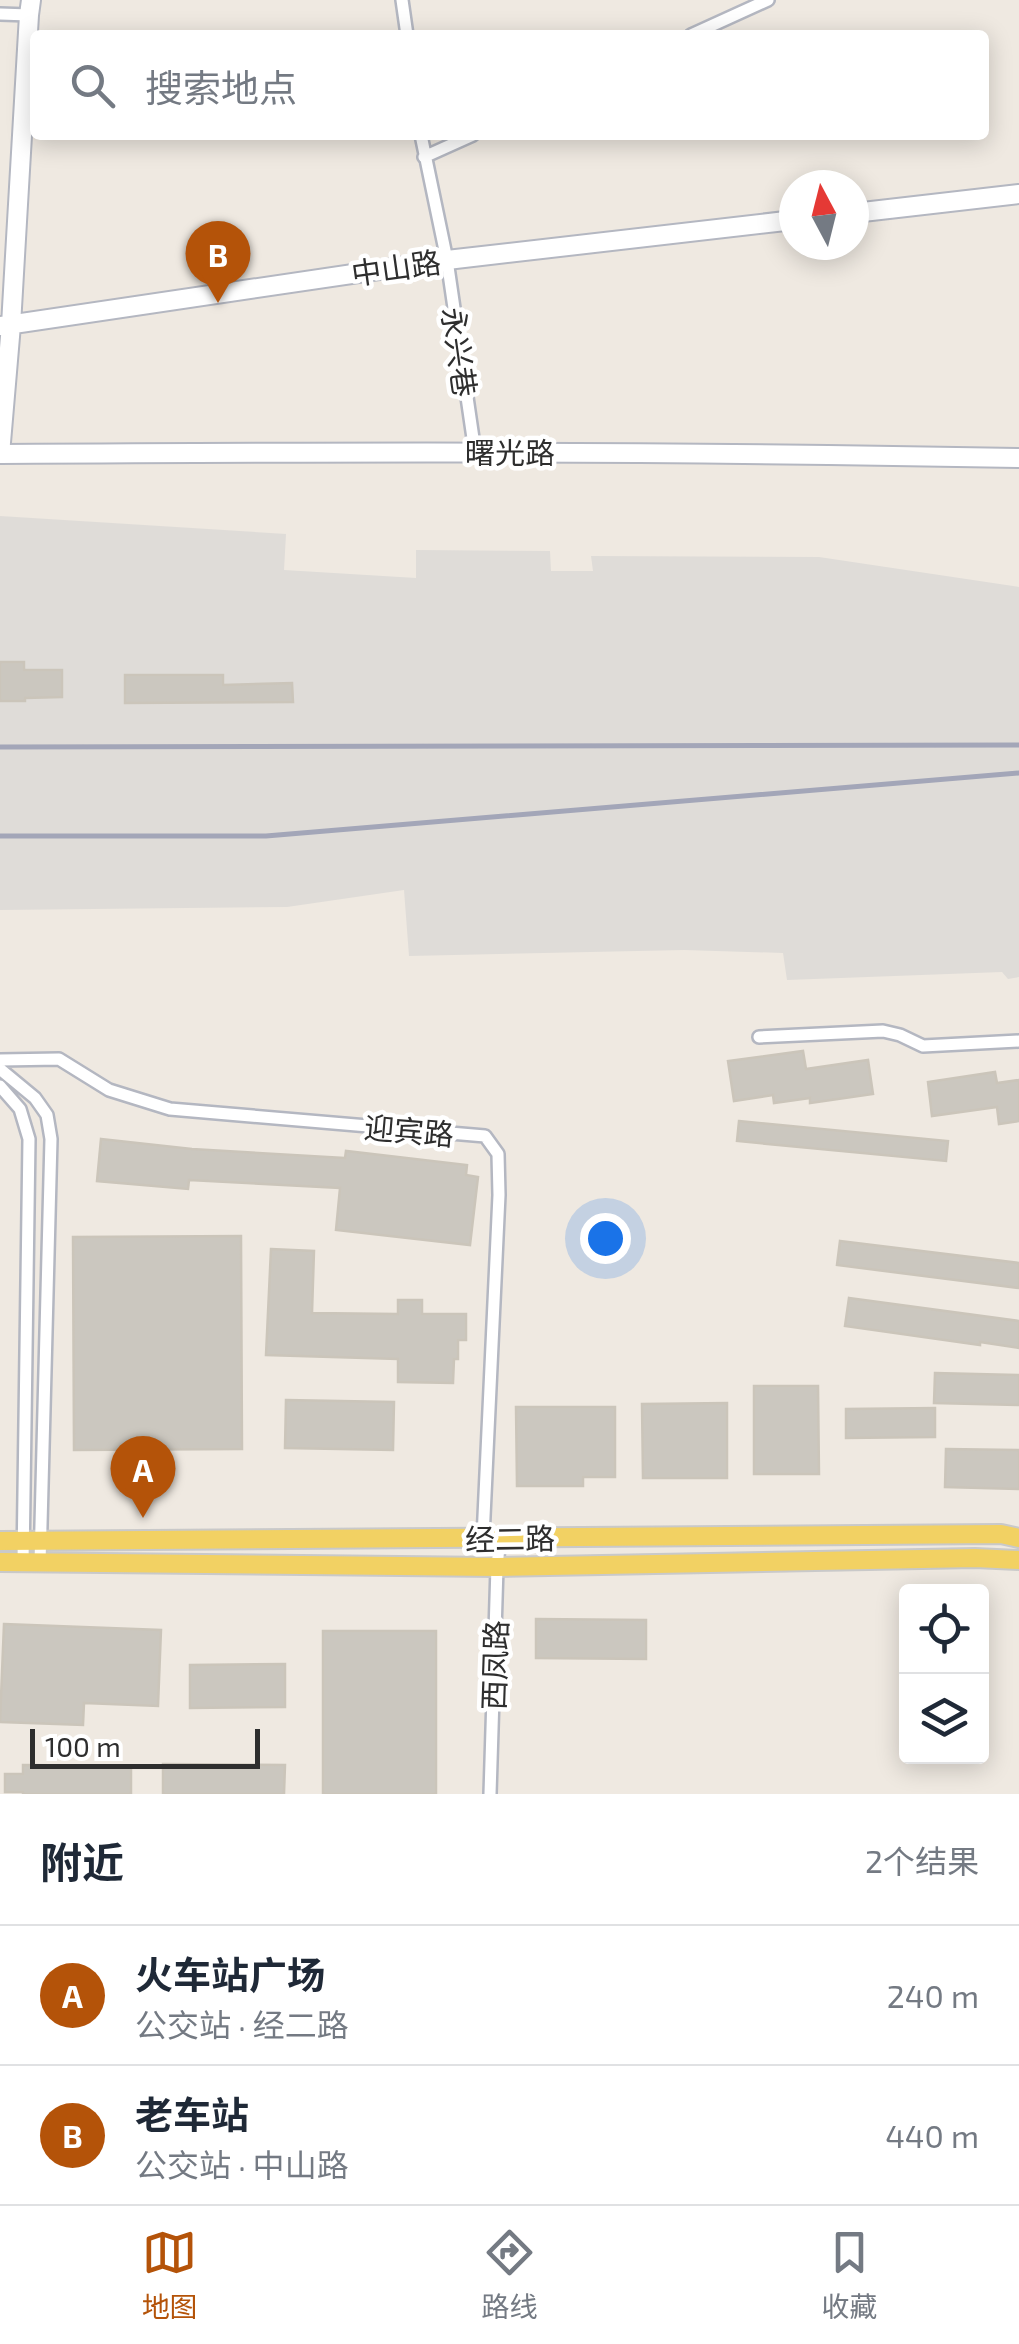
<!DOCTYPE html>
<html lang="zh">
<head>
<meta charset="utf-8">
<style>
	:root { --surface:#fff; --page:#f6f6f7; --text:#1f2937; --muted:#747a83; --line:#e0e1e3; --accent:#b45309 }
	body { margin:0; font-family:"Exo 2","Noto Sans SC",sans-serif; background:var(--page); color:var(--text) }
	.controls { position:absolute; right:30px; bottom:30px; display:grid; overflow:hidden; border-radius:10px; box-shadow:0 5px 25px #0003 }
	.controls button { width:90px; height:90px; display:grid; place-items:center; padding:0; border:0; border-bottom:2px solid var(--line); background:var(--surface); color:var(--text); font:50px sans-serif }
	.compass { position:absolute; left:779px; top:170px; width:90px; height:90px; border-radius:50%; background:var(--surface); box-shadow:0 5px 25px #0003; rotate:353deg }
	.scale { position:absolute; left:30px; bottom:25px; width:230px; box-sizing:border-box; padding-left:10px; border:5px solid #2e2e2e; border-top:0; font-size:28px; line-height:35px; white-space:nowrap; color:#2e2e2e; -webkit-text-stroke:8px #fff; paint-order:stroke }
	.you { position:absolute; left:605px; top:1238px; width:35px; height:35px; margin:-25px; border:8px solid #fff; border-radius:50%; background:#1a73e8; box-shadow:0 0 0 15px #1a73e833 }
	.badge { display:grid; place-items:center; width:65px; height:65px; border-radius:50%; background:var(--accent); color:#fff; font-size:32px; font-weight:700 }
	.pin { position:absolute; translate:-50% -82px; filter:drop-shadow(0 2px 5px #0008) }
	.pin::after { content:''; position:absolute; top:52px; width:35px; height:30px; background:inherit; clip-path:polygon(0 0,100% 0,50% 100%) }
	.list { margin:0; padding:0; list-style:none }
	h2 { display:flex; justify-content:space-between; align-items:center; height:130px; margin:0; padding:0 40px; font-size:42px }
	h2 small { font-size:32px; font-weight:400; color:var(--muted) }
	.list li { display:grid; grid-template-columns:65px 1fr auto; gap:30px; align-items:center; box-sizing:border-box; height:140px; padding:0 40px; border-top:2px solid var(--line) }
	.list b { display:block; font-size:38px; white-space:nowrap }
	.list p { margin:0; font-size:32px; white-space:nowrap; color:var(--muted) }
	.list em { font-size:32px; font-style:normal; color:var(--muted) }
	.icon { flex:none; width:55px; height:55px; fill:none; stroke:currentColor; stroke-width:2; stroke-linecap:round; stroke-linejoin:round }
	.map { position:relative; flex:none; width:1019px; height:1794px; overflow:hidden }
	.search { position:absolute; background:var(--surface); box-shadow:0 5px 25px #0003; left:30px; right:30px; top:30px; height:110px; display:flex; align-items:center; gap:25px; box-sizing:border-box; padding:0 35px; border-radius:10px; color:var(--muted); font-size:38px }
	.sheet { height:410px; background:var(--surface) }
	nav { display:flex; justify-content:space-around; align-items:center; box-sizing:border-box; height:140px; border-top:2px solid var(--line); background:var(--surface); font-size:28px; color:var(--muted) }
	nav a { display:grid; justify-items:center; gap:5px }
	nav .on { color:var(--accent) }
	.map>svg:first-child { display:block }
</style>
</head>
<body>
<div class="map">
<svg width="1019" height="1794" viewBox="0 0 1019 1794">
	<rect width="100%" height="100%" fill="#efe9e1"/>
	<!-- plaza -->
	<path fill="#dfdcd8" d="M0 516 286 534 284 570 416 578V550L550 551 551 571H593L591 556 819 557 1019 587V977L1008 979 1002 972 787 980 783 953 684 950 409 956 404 890 287 907 0 910Z"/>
	<!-- building -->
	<path fill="#cbc7bf" stroke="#cbc5ba" stroke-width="2.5" d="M0 662H24V670H62V697L25 698V701H0Z
		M125 675H223V685L292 683 293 702 125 703Z
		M803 1051 806 1069 868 1060 873 1094 810 1103V1098L774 1103 773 1095 734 1101 728 1061Z
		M995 1072 997 1083 1019 1080V1121L999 1124 997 1107 932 1116 928 1082Z
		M739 1121 948 1141 946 1161 737 1141Z
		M101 1139 192 1149 345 1158 346 1151 467 1165 466 1175 478 1177 470 1245 336 1230 340 1188 189 1180 188 1189 97 1181Z
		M241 1236 242 1449 74 1450 73 1237Z
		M840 1241 1019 1263V1288L837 1265Z
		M271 1249 314 1251 312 1313 398 1314V1300H422V1314H466V1340H458V1359H454L453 1383 398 1382V1359L266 1355Z
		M849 1298 1019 1321V1348L980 1342V1345L845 1326Z
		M935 1373 1019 1375V1405L934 1403Z
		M754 1386H818L819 1474H754Z
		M286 1400 394 1402 393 1450 285 1448Z
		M727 1403V1478H643L642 1404Z
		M516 1407H615V1477H583V1486H517Z
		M935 1408V1437L846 1438V1409Z
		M946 1449 1019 1450V1489L945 1487Z
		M536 1619 646 1620V1659L536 1658Z
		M4 1624 161 1630 158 1706 84 1703 83 1725 0 1722Z
		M323 1631H436V1794H323Z
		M285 1664V1707L190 1708V1665Z
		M163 1764 285 1765 284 1794H163Z
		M23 1765 131 1766V1794H23V1792H5V1774H23Z"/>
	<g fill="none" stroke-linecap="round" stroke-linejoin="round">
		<!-- street casing -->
		<g stroke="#b4b7c1" stroke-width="16">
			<path id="street" d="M402 0 407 35
				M0 14 29 15
				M691 35 768 0
				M421 135 447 260 475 452
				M424 157 473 135
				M759 1037 883 1031 900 1035 923 1046 1019 1041
				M0 1060 59 1059 109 1090 170 1109 485 1136 498 1154 499 1195 483 1538
				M0 1069 35 1098 47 1115 51 1139 40 1563
				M0 1086 20 1109 29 1139 23 1563
				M490 1794 497 1567 500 1537"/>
		</g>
		<!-- secondary casing -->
		<g stroke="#b4b7c1" stroke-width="22">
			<path id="secondary" d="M854 213 1019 194
				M0 326 447 260 794 220
				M0 454C340 452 679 451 1019 458
				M0 454 11 325 29 15 31 0"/>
		</g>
		<!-- primary casing -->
		<g stroke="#c9c9c9" stroke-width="22">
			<path id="primary" d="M0 1541 1001 1534 1019 1538
				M0 1562 497 1567 975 1558 1019 1560"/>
		</g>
		<!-- street -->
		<use href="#street" stroke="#fff" stroke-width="11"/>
		<!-- secondary -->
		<use href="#secondary" stroke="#fff" stroke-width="18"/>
		<!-- primary -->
		<use href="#primary" stroke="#f2d163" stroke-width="18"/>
		<!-- rail -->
		<path stroke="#a3a6b8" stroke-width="5" d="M0 747 1019 745
			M0 836H266L1019 773"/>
	</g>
	<g text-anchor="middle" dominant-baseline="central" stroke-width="9" stroke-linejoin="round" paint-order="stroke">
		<!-- street labels -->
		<g font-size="30" fill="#2e2e2e" stroke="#fff">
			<text transform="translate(396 267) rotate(-8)">中山路</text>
			<text transform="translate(460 352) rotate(82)">永兴巷</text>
			<text x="510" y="452">曙光路</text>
			<text transform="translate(409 1130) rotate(5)">迎宾路</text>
			<text transform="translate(510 1538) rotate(-1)">经二路</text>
			<text transform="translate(494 1665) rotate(-88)">西凤路</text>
		</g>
	</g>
</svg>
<div class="controls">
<button><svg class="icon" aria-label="locate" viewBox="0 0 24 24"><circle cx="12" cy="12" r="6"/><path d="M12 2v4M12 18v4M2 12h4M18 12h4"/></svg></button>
<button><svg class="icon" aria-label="layers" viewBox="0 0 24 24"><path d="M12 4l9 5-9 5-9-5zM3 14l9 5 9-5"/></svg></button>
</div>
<svg class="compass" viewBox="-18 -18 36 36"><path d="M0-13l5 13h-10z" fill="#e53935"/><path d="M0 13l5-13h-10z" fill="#747a83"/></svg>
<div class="scale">100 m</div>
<div class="you"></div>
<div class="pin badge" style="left:143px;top:1518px">A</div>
<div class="pin badge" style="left:218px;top:303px">B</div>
<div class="search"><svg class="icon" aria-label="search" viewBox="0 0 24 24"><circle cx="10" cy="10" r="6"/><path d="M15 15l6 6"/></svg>搜索地点</div>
</div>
<section class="sheet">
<h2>附近<small>2个结果</small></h2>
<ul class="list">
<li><span class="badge">A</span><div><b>火车站广场</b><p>公交站 · 经二路</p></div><em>240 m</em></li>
<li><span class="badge">B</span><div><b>老车站</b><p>公交站 · 中山路</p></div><em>440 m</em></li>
</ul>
</section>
<nav>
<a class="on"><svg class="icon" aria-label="map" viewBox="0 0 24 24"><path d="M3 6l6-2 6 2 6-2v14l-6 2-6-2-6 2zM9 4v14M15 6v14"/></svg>地图</a>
<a><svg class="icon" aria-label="directions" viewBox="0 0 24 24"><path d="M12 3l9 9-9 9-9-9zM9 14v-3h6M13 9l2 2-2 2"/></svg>路线</a>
<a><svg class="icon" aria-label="saved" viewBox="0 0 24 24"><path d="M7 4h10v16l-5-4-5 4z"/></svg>收藏</a>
</nav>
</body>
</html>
